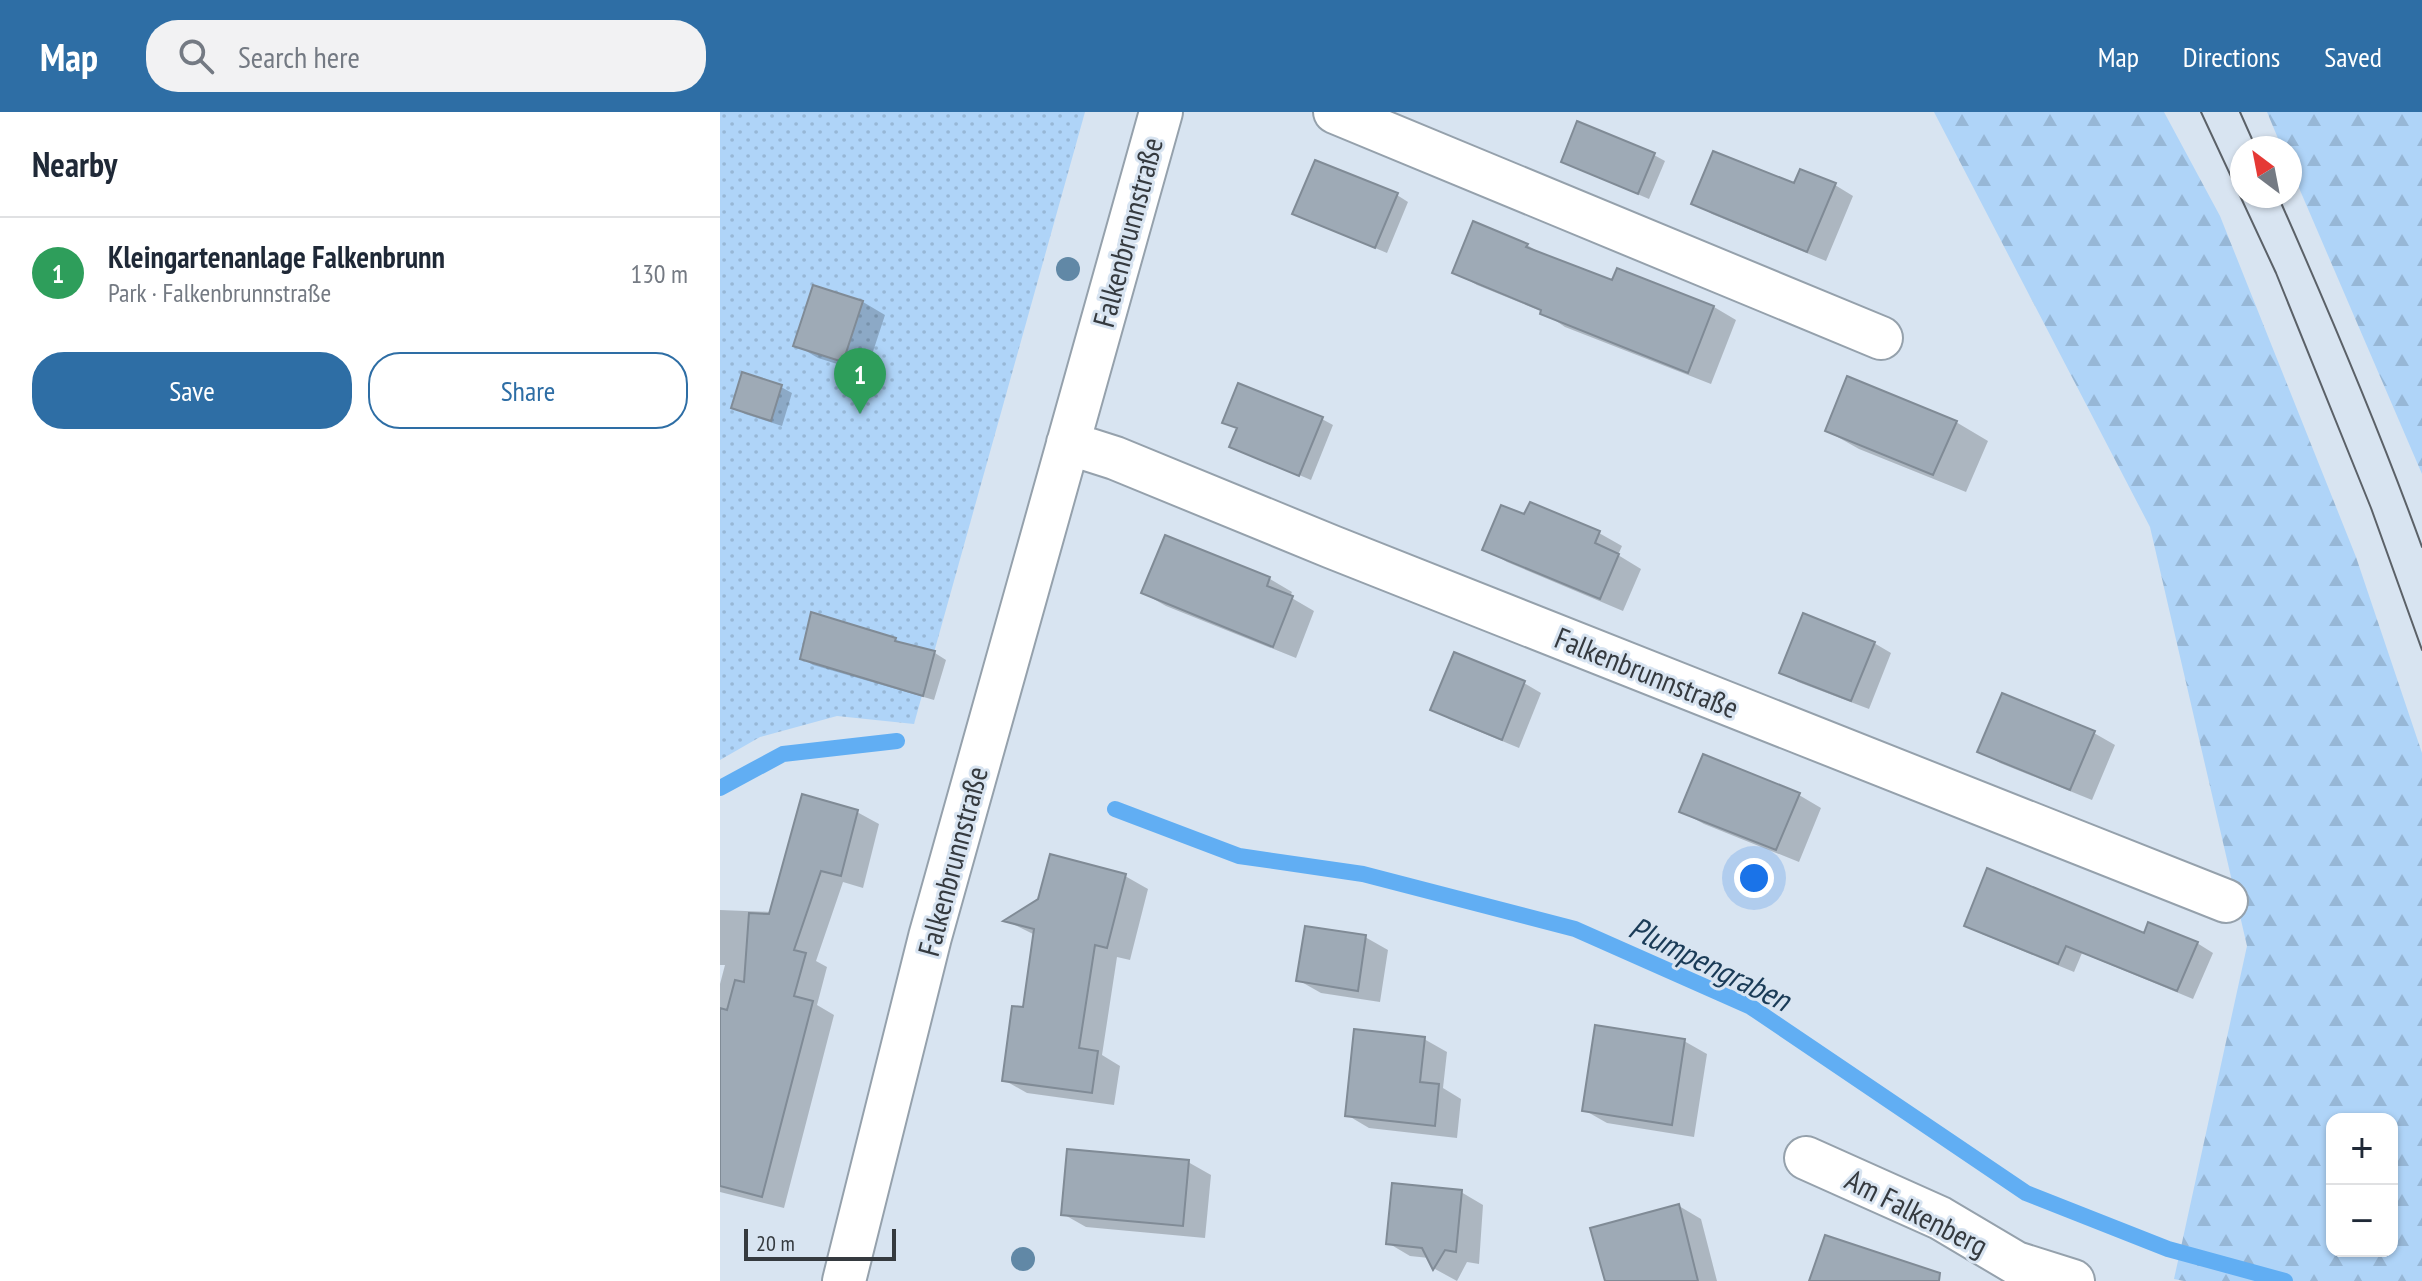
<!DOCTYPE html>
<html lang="en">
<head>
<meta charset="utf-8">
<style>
	:root { --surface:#fff; --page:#f2f2f3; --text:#1f2937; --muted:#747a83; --line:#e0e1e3; --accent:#2e6ea5 }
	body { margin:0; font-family:"PT Sans Narrow",sans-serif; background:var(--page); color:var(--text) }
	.controls { position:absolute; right:24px; bottom:24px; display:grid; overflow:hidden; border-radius:16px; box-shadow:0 2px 6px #0004 }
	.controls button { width:72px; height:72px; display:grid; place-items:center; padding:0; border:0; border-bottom:2px solid var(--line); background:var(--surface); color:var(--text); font:40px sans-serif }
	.compass { position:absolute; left:1510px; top:24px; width:72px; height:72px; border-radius:50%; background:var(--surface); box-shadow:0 2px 6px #0004; rotate:328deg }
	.scale { position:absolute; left:24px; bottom:20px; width:152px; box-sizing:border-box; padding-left:8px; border:4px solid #353a3f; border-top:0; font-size:22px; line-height:28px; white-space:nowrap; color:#353a3f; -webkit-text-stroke:6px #d8e4f1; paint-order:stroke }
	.you { position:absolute; left:1034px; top:766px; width:28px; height:28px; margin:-20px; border:6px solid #fff; border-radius:50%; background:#1a73e8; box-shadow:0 0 0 12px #1a73e833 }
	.badge { display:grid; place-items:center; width:52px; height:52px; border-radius:50%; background:var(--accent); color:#fff; font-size:26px; font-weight:700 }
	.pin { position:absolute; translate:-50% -66px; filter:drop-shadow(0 2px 4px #0008) }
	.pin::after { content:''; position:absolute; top:42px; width:28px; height:24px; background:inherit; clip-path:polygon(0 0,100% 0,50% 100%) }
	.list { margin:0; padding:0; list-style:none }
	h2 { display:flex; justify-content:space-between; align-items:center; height:104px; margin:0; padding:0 32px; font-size:34px }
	h2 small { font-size:26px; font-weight:400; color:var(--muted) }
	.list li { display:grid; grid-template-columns:52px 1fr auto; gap:24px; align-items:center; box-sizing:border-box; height:112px; padding:0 32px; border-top:2px solid var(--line) }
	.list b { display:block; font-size:30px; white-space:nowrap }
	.list p { margin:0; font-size:26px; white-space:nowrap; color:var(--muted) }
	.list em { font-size:26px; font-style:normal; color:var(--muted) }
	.actions { display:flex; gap:16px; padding:24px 32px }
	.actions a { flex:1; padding:18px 0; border:2px solid var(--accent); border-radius:32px; text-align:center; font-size:28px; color:var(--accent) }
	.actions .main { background:var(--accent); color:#fff }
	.icon { flex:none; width:44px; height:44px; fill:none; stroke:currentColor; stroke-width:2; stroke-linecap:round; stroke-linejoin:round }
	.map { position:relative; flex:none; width:1702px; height:1169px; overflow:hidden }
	header { display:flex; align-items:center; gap:48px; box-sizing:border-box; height:112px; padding:0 40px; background:var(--accent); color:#fff }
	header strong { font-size:38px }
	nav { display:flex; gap:44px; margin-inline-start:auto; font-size:28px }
	.search { width:560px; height:72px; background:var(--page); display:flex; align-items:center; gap:20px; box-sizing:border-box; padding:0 28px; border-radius:32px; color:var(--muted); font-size:30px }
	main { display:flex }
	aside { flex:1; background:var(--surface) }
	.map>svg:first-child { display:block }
</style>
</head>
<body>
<header>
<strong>Map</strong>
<div class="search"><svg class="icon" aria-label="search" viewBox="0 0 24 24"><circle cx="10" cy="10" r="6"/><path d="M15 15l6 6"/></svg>Search here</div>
<nav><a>Map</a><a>Directions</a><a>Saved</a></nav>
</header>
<main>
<aside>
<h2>Nearby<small></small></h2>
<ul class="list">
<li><span class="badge" style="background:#2e9e5b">1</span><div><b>Kleingartenanlage Falkenbrunn</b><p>Park · Falkenbrunnstraße</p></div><em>130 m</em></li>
</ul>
<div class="actions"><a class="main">Save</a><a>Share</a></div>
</aside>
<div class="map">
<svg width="1702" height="1169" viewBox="0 0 1702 1169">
	<defs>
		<pattern id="grass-dots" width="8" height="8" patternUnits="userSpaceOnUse" patternTransform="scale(2)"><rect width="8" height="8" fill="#afd4f8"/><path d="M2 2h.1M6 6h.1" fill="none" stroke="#97b7d6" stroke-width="1.8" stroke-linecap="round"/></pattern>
		<pattern id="forest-firs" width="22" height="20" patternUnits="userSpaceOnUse" patternTransform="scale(2)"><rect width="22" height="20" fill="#afd4f8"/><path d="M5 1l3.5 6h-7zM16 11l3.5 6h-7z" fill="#97b7d6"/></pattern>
	</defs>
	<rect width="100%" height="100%" fill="#d8e4f1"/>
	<!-- grass -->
	<path fill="url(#grass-dots)" d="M0 0H365L194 612 117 604 40 625 0 648Z"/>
	<!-- forest -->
	<path fill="url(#forest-firs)" fill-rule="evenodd" d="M1214 0H1444L1500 104 1636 445 1702 641V1169H1464L1454 1167 1527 834 1430 415ZM1612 1007H1672V1139H1612Z
		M1547 0H1702V362L1570 55V36H1562Z"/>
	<!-- shadow -->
	<path fill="#0003" d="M934 43 945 49 929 87 854 55Z
		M1115 73 1133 84 1106 149 992 102 973 91 1075 74Z
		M677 83 688 90 667 141 586 107Z
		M807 133 829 146 893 171 898 159 994 195 1016 208 991 272 845 215 823 200 757 173 735 160Z
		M94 176 143 190 165 203 146 261 98 246 76 233Z
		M61 275 72 281 62 314 25 302 14 295Z
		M602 307 613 313 591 368 511 334 518 317 504 310Z
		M1236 310 1268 329 1246 380 1139 337 1107 319Z
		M811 392 879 421 902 434 898 443 921 457 903 499 787 450 765 437 805 405Z
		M446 426 550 467 572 480 570 485 594 499 576 546 446 494 423 481Z
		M92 502 176 528 186 534 215 541 226 548 214 588 93 553 82 546Z
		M1154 531 1171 541 1149 597 1078 570 1061 560Z
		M735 543 804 571 821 581 799 636 729 607 712 597Z
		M1283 583 1374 621 1395 633 1372 688 1280 651 1259 639Z
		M1079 683 1101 696 1079 750 984 712 962 700Z
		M137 700 159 712 143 776 123 770 96 849 107 855 97 893 114 903 64 1096 0 1080V872L5 853H0V798L52 800Z
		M405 764 428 777 410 848 397 845 382 943 400 954 394 993 307 981 284 968 305 897 315 823 287 809Z
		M1247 813 1425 824 1477 831 1493 841 1473 887 1362 841 1354 860 1262 822Z
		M645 825 668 838 660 890 601 881 578 868Z
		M704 927 727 940 723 976 741 987 737 1026 649 1016 627 1003Z
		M964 929 987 942 974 1025 887 1011 864 998Z
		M468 1050 491 1063 485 1126 366 1115 343 1102Z
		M741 1080 763 1093 759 1152 747 1150 737 1169 715 1157 709 1146 690 1144 668 1131Z
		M959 1094 981 1107 997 1169H887Z"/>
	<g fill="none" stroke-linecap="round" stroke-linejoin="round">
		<!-- stream -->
		<path stroke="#61aef3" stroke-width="16" d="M0 676 63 642 177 629
			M395 697 519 744 643 762 855 817 1031 895 1306 1081 1448 1137 1565 1169"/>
	</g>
	<!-- building -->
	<path fill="#9eaab6" stroke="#808b96" stroke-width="2" d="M857 9 935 41 918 82 841 50Z
		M993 39 1074 71 1080 57 1116 71 1087 140 971 92Z
		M595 48 678 81 655 136 572 102Z
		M753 109 808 132 806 135 892 168 897 156 994 194 968 261 820 202 821 198 732 161Z
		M93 173 143 189 123 250 73 234Z
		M22 260 62 273 51 309 11 296Z
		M1127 264 1237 309 1213 363 1105 319Z
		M518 271 603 305 579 364 509 335 517 316 502 311Z
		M810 390 880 419 875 431 899 442 880 487 762 438 781 393 804 402Z
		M445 423 550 465 547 474 573 484 553 535 421 481Z
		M91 500 176 526 175 529 215 539 203 584 80 547Z
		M1083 501 1155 530 1131 589 1059 561Z
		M734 540 805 569 782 628 710 598Z
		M1282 581 1375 619 1350 678 1257 640Z
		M983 642 1080 681 1056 738 959 700Z
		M82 682 138 698 121 764 101 759 74 838 86 841 74 884 93 889 42 1085 0 1074V896L7 898 15 868 24 870 29 801 49 802Z
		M330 742 406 762 387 836 375 833 359 936 378 939 372 981 282 969 292 894 303 895 314 817 283 809 318 787Z
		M1267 756 1424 821 1428 810 1478 830 1457 879 1346 834 1338 852 1244 814Z
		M585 814 646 823 638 879 576 869Z
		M875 913 965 927 952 1013 862 999Z
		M634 917 705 925 700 970 719 972 715 1014 625 1004Z
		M347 1037 469 1048 463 1114 341 1103Z
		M672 1071 742 1078 736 1140 725 1138 713 1158 702 1136 666 1132Z
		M959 1092 978 1169H885L870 1116Z
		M1105 1123 1220 1161 1219 1169H1089Z"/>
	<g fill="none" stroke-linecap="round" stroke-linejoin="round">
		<!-- minor casing -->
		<g stroke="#95a1ac" stroke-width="46">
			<path id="minor" d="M615 0 1161 226
				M348 331 395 346 612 435 1506 789
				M1086 1046 1220 1106 1296 1151 1353 1169
				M124 1169 210 825 441 0"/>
		</g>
		<!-- minor -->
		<use href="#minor" stroke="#fff" stroke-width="42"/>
		<!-- tram -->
		<path stroke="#5b6168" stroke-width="2" d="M1481 0 1556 161 1651 396 1702 538
			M1520 0 1536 36
			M1558 84C1609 199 1659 316 1702 435"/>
	</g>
	<!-- trees -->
	<g fill="#6188a6">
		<circle cx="348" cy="157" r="12"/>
		<circle cx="303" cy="1147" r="12"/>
	</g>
	<g text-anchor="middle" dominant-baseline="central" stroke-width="6" stroke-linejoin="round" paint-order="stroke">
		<!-- street labels -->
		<g font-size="30" fill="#353a3f" stroke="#d8e4f1">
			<text transform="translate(407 120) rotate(-75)">Falkenbrunnstraße</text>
			<text transform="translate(927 560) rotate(22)">Falkenbrunnstraße</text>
			<text transform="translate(232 749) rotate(-75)">Falkenbrunnstraße</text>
			<text transform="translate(1197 1100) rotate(27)">Am Falkenberg</text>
		</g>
		<!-- water labels -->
		<g font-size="32" font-style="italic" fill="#1a3b57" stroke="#d8e4f1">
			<text transform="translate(990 851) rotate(26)">Plumpengraben</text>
		</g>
	</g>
</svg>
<div class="controls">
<button>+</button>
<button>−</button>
</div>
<svg class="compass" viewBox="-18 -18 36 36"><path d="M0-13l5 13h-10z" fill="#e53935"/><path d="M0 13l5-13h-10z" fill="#747a83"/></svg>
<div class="scale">20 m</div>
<div class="you"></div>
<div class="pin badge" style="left:140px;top:302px;background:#2e9e5b">1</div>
</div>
</main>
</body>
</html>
